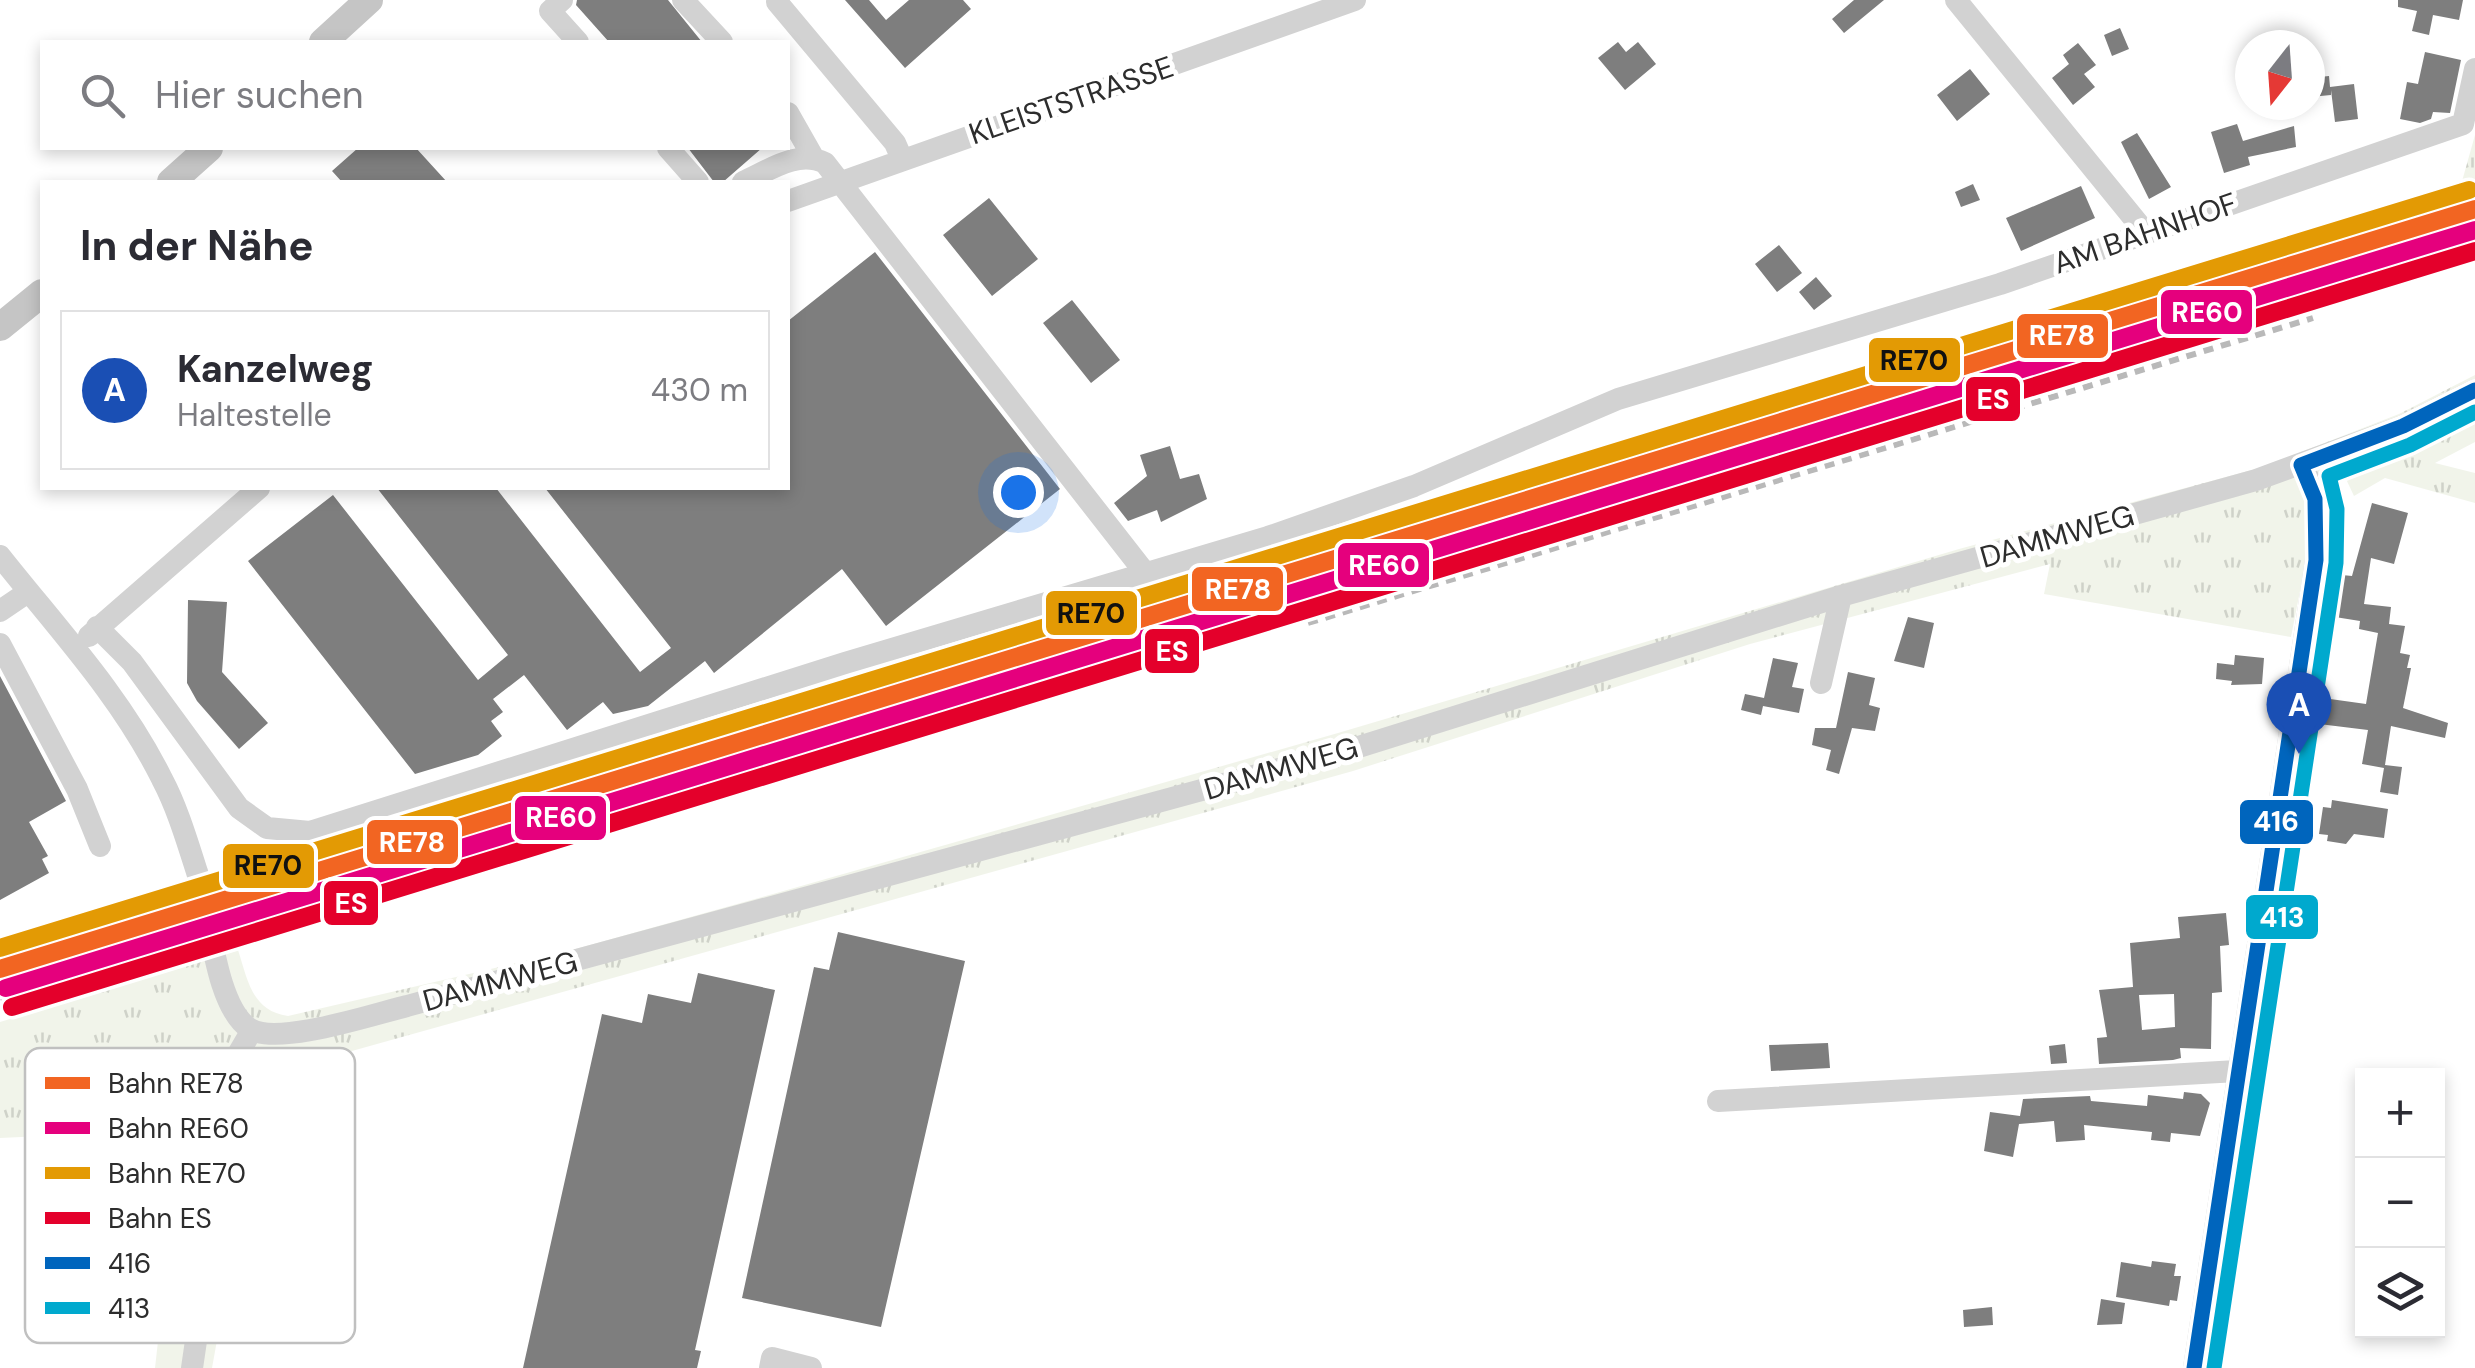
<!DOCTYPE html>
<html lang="de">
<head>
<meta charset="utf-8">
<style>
	:root { --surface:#fff; --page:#f7f7f7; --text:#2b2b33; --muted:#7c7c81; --line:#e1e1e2; --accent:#ea580c }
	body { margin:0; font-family:"DM Sans",sans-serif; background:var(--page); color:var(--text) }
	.controls { position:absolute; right:30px; bottom:30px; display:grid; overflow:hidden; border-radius:0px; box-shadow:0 5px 15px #0003 }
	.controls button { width:90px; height:90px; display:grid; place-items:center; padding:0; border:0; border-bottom:2px solid var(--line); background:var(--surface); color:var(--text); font:50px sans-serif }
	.compass { position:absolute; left:2235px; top:30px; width:90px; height:90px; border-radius:50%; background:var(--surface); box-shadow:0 5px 15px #0003; rotate:197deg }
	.you { position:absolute; left:1018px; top:492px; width:35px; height:35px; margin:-25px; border:8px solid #fff; border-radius:50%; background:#1a73e8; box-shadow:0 0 0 15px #1a73e833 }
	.badge { display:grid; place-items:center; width:65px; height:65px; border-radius:50%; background:var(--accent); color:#fff; font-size:32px; font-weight:700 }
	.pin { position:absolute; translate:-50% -82px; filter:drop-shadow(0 2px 5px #0008) }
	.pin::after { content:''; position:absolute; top:52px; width:35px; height:30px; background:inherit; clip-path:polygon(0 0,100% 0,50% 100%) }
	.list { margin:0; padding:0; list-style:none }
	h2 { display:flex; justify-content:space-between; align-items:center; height:130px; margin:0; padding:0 40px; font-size:42px }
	h2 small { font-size:32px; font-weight:400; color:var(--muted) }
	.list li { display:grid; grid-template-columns:65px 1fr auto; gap:30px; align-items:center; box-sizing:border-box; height:160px; margin:0 20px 20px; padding:0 20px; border:2px solid var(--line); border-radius:0px }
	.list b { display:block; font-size:38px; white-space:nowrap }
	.list p { margin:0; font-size:32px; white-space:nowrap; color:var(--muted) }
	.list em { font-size:32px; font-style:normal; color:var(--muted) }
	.icon { flex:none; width:55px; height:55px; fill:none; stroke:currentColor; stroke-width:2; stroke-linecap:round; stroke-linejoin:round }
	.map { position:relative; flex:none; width:2475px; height:1368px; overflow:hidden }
	.search { position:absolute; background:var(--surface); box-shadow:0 5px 15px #0003; left:40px; top:40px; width:750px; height:110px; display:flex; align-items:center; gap:25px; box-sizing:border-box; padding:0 35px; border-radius:0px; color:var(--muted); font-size:38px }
	.panel { position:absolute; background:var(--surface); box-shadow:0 5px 15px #0003; left:40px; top:180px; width:750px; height:310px; border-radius:0px }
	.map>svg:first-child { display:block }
</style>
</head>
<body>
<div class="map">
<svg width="2475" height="1368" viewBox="0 0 2475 1368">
	<defs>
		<pattern id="grass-tufts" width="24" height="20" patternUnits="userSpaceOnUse" patternTransform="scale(2.5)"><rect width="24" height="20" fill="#f1f4ea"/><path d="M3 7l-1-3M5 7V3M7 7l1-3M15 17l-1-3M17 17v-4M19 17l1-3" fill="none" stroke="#cfd2c9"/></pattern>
	</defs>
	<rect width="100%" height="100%" fill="#fff"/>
	<!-- grass -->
	<path fill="url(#grass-tufts)" d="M2475 135V193L2459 192Z
		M2475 375V442L2435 463 2475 473V503L2385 478 2354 496 2329 443 2291 637 2044 594 2050 564 1750 644 1353 771 284 1070 264 1092 258 1112 212 1368H155L181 1136 169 1130 0 1138V1022L238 950C248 981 252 1011 288 1016L572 950 773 894 1338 733 1959 549 2263 467 2399 414Z"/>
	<!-- building -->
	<path fill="#7e7e7e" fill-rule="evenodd" d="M577 0H668L702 42H609L576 5Z
		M845 0H869L886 20 909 0H963L971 9 905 68Z
		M1854 0H1884L1844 33 1832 19Z
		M2398 0H2463L2459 20 2433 15 2429 35 2412 31 2417 11 2398 7Z
		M2120 28 2129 49 2112 56 2104 35Z
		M1618 42 1626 52 1638 42 1656 64 1625 90 1598 58Z
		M2078 43 2096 65 2084 74 2095 87 2073 105 2052 78 2069 64 2063 55Z
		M2425 52 2461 60 2450 113 2433 112 2431 119 2420 123 2400 119 2407 82 2418 84Z
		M1970 69 1990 94 1957 121 1937 95Z
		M2329 76 2330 87 2354 84 2358 119 2335 122 2331 90V95L2310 97V78Z
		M2237 124 2243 141 2294 126 2296 147 2248 157 2250 165 2224 173 2211 132Z
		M2137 133 2171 187 2149 199 2121 142Z
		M358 148H416L447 182H342L332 171Z
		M688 148H762L723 182H714Z
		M1973 184 1980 200 1961 207 1955 192Z
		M2081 186 2095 218 2021 251 2006 218Z
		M989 198 1038 259 992 296 943 235Z
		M1779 245 1802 273 1777 292 1755 264Z
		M875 252 1060 489 886 626 842 569 714 673 705 661 648 706 613 714 603 702 567 730 524 675 493 699 503 712 491 721 502 736 478 755 415 774 248 561 333 495 478 680 508 655 377 488H496L640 672 671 648 545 488H788V321Z
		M1816 277 1832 296 1814 310 1799 292Z
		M1072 300 1120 360 1091 383 1043 323Z
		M1170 446 1180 479 1199 474 1207 499 1161 522 1157 510 1128 521 1114 503 1147 476 1140 455Z
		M2372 503 2408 513 2394 564 2371 558 2364 604 2391 607 2389 624 2405 626 2400 653 2410 655 2407 668H2411L2403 708 2448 723 2445 738 2391 726 2385 765 2402 767 2398 795 2380 792 2384 768 2362 764 2368 730 2319 724 2323 698 2366 704 2378 633 2359 629 2360 621 2335 617 2342 575 2352 576Z
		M188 600 227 602 222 672 268 723 239 749 197 701 187 683Z
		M1908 617 1934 623 1924 668 1894 661Z
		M2235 655 2264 658 2262 684 2231 685 2232 681 2216 679 2217 663 2234 665Z
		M1773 658 1798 663 1792 687 1804 689 1799 713 1763 706 1761 715 1741 710 1745 694 1764 698Z
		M1848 672 1875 678 1869 705 1880 708 1875 731 1852 728 1839 774 1826 770 1831 750 1812 745 1815 728H1836Z
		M0 676 66 801 29 822 48 856 42 859 49 873 0 900Z
		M2332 800 2388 809 2384 838 2354 834 2346 844 2327 841 2328 835 2319 834 2323 807 2331 808Z
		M2226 913 2229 945 2220 946 2222 992 2212 993 2211 1049 2180 1048 2181 1058 2173 1060 2099 1064 2097 1038 2107 1037 2099 990 2133 987 2130 943 2180 938 2178 917ZM2174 994 2175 1027 2142 1030 2139 995Z
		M838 932 965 961 881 1327 742 1298 814 967 829 970Z
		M698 973 775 990 695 1350 701 1351 697 1368H523L602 1014 642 1023 648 994 691 1003Z
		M1828 1043 1830 1068 1771 1071 1769 1045Z
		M2065 1044 2067 1063 2051 1064 2049 1046Z
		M2184 1092 2201 1094 2210 1103 2200 1136 2171 1133 2170 1142 2151 1140 2152 1132 2084 1125 2085 1140 2056 1142 2054 1121 2019 1124 2013 1157 1984 1151 1990 1112 2020 1116 2023 1099 2090 1096 2091 1101 2147 1106 2148 1095 2183 1099Z
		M2152 1261 2176 1264 2174 1276H2181L2177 1301 2170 1300 2169 1306 2116 1297 2121 1262 2151 1267Z
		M2101 1299 2125 1303 2122 1324 2097 1325Z
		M1992 1307 1993 1325 1964 1327 1963 1310Z"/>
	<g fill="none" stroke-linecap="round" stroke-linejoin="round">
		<!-- minor -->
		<path stroke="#d2d2d2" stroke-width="22" d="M562 0 550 11 578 42
			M683 0 722 42
			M1956 0 2145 232
			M777 2 895 143 902 159
			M788 113 813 157
			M668 148 698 182
			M743 182C768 171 798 149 825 163L1146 574
			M788 201 1355 0
			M0 556C57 628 121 696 162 779 177 807 187 841 197 872 210 911 214 1006 250 1029 278 1046 374 1014 407 1006L1349 750 1841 596 2256 480 2403 426 2475 390
			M0 611 28 592
			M97 627 132 662 239 808 267 828 310 832 845 663 1268 537 1414 486 1618 399 2000 284 2463 124 2475 69
			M89 636 259 488
			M0 644 77 789 100 846
			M1821 683 1841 596
			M1718 1101 2237 1071
			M192 1368 238 1054 252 1030
			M770 1368 772 1358 811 1368
			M2194 1368 2316 560C2318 525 2321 494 2301 465"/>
		<!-- major -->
		<path stroke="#c5c5c5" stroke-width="28" d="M323 42 369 0
			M171 182 209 148
			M0 327 42 293"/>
		<!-- rail -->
		<path stroke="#b9b9b9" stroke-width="6" stroke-dasharray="10 8" stroke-linecap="butt" d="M1308 623 2313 318
			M0 998 810 751 1380 588 2224 331 2475 249"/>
		<!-- bus-1 casing -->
		<g stroke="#fff" stroke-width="22">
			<path id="bus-1" d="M2194 1368 2316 560 2315 499 2301 465 2403 426 2475 390"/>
		</g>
		<!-- bus-2 casing -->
		<g stroke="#fff" stroke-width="22">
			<path id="bus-2" d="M2214 1368 2336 563 2337 509 2329 476 2410 445 2475 412"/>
		</g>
		<!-- bus-1 -->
		<use href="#bus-1" stroke="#0065bd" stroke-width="15"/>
		<!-- bus-2 -->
		<use href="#bus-2" stroke="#00a9ce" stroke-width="15"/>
		<!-- rail-1 casing -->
		<g stroke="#fff" stroke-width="25">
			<path id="rail-1" d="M0 969 2475 209"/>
		</g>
		<!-- rail-2 casing -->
		<g stroke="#fff" stroke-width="25">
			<path id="rail-2" d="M6 988 2475 230"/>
		</g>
		<!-- rail-3 casing -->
		<g stroke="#fff" stroke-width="25">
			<path id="rail-3" d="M0 948 2469 190"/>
		</g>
		<!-- rail-4 casing -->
		<g stroke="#fff" stroke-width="25">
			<path id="rail-4" d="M12 1007 2475 251"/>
		</g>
		<!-- rail-1 -->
		<use href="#rail-1" stroke="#f26522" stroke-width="18"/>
		<!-- rail-2 -->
		<use href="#rail-2" stroke="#e5007d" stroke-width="18"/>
		<!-- rail-3 -->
		<use href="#rail-3" stroke="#e39a04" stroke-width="18"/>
		<!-- rail-4 -->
		<use href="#rail-4" stroke="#e4002b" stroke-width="18"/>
	</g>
	<g text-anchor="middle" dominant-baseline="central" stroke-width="10" stroke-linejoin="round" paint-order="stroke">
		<!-- street labels -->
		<g font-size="30" fill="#2d2d2d" stroke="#fff">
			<text transform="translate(1071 100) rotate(-19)">KLEISTSTRASSE</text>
			<text transform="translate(2145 233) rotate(-19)">AM BAHNHOF</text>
			<text transform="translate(2057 536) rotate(-16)">DAMMWEG</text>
			<text transform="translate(1281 768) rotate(-16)">DAMMWEG</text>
			<text transform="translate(500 981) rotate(-15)">DAMMWEG</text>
		</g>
	</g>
	<!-- legend -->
	<rect x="25" y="1048" width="330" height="295" rx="15" fill="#fff" stroke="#c0c0c0" stroke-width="2.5"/>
	<rect x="45" y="1077" width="45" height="12" fill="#f26522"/>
	<rect x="45" y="1122" width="45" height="12" fill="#e5007d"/>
	<rect x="45" y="1167" width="45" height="12" fill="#e39a04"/>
	<rect x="45" y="1212" width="45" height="12" fill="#e4002b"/>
	<rect x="45" y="1257" width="45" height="12" fill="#0065bd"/>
	<rect x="45" y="1302" width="45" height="12" fill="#00a9ce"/>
	<g font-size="28" fill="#2d2d2d">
		<text x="108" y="1093">Bahn RE78</text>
		<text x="108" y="1138">Bahn RE60</text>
		<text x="108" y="1183">Bahn RE70</text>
		<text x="108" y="1228">Bahn ES</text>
		<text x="108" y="1273">416</text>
		<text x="108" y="1318">413</text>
	</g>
	<g stroke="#fff" stroke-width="4">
		<rect x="2159" y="288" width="95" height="48" rx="10" fill="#e5007d"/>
		<rect x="2015" y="312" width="95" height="48" rx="10" fill="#f26522"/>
		<rect x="1867" y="336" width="95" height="48" rx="10" fill="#e39a04"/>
		<rect x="1964" y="375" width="58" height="48" rx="10" fill="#e4002b"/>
		<rect x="1336" y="541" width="95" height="48" rx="10" fill="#e5007d"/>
		<rect x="1190" y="565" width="95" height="48" rx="10" fill="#f26522"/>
		<rect x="1044" y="589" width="95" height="48" rx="10" fill="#e39a04"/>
		<rect x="1143" y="627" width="58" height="48" rx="10" fill="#e4002b"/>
		<rect x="513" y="794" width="95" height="48" rx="10" fill="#e5007d"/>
		<rect x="2238" y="798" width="77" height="48" rx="10" fill="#0065bd"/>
		<rect x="365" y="818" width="95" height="48" rx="10" fill="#f26522"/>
		<rect x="221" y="842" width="95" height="48" rx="10" fill="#e39a04"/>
		<rect x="322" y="879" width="58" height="48" rx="10" fill="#e4002b"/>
		<rect x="2244" y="893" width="76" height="48" rx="10" fill="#00a9ce"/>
	</g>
	<g font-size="28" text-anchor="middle" font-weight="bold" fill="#fff">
		<text x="2207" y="322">RE60</text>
		<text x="2062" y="345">RE78</text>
		<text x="1993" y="409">ES</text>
		<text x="1384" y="575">RE60</text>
		<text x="1238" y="599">RE78</text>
		<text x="1172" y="661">ES</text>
		<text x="561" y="827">RE60</text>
		<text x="2276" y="831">416</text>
		<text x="412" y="852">RE78</text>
		<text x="351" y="913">ES</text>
		<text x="2282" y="927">413</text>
	</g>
	<g font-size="28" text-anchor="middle" font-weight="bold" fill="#111">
		<text x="1914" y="370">RE70</text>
		<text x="1091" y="623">RE70</text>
		<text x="268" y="875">RE70</text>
	</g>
</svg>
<div class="controls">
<button>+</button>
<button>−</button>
<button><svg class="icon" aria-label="layers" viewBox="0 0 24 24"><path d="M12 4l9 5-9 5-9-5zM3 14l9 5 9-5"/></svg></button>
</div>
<svg class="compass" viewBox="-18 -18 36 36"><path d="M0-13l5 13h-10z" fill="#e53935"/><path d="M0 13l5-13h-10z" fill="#7c7c81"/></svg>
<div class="you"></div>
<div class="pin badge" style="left:2299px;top:754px;background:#1a4fb4">A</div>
<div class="search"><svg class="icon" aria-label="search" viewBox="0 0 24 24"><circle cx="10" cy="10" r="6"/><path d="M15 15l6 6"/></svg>Hier suchen</div>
<section class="panel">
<h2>In der Nähe<small></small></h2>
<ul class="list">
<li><span class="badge" style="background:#1a4fb4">A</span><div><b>Kanzelweg</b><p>Haltestelle</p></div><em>430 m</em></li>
</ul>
</section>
</div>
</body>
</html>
